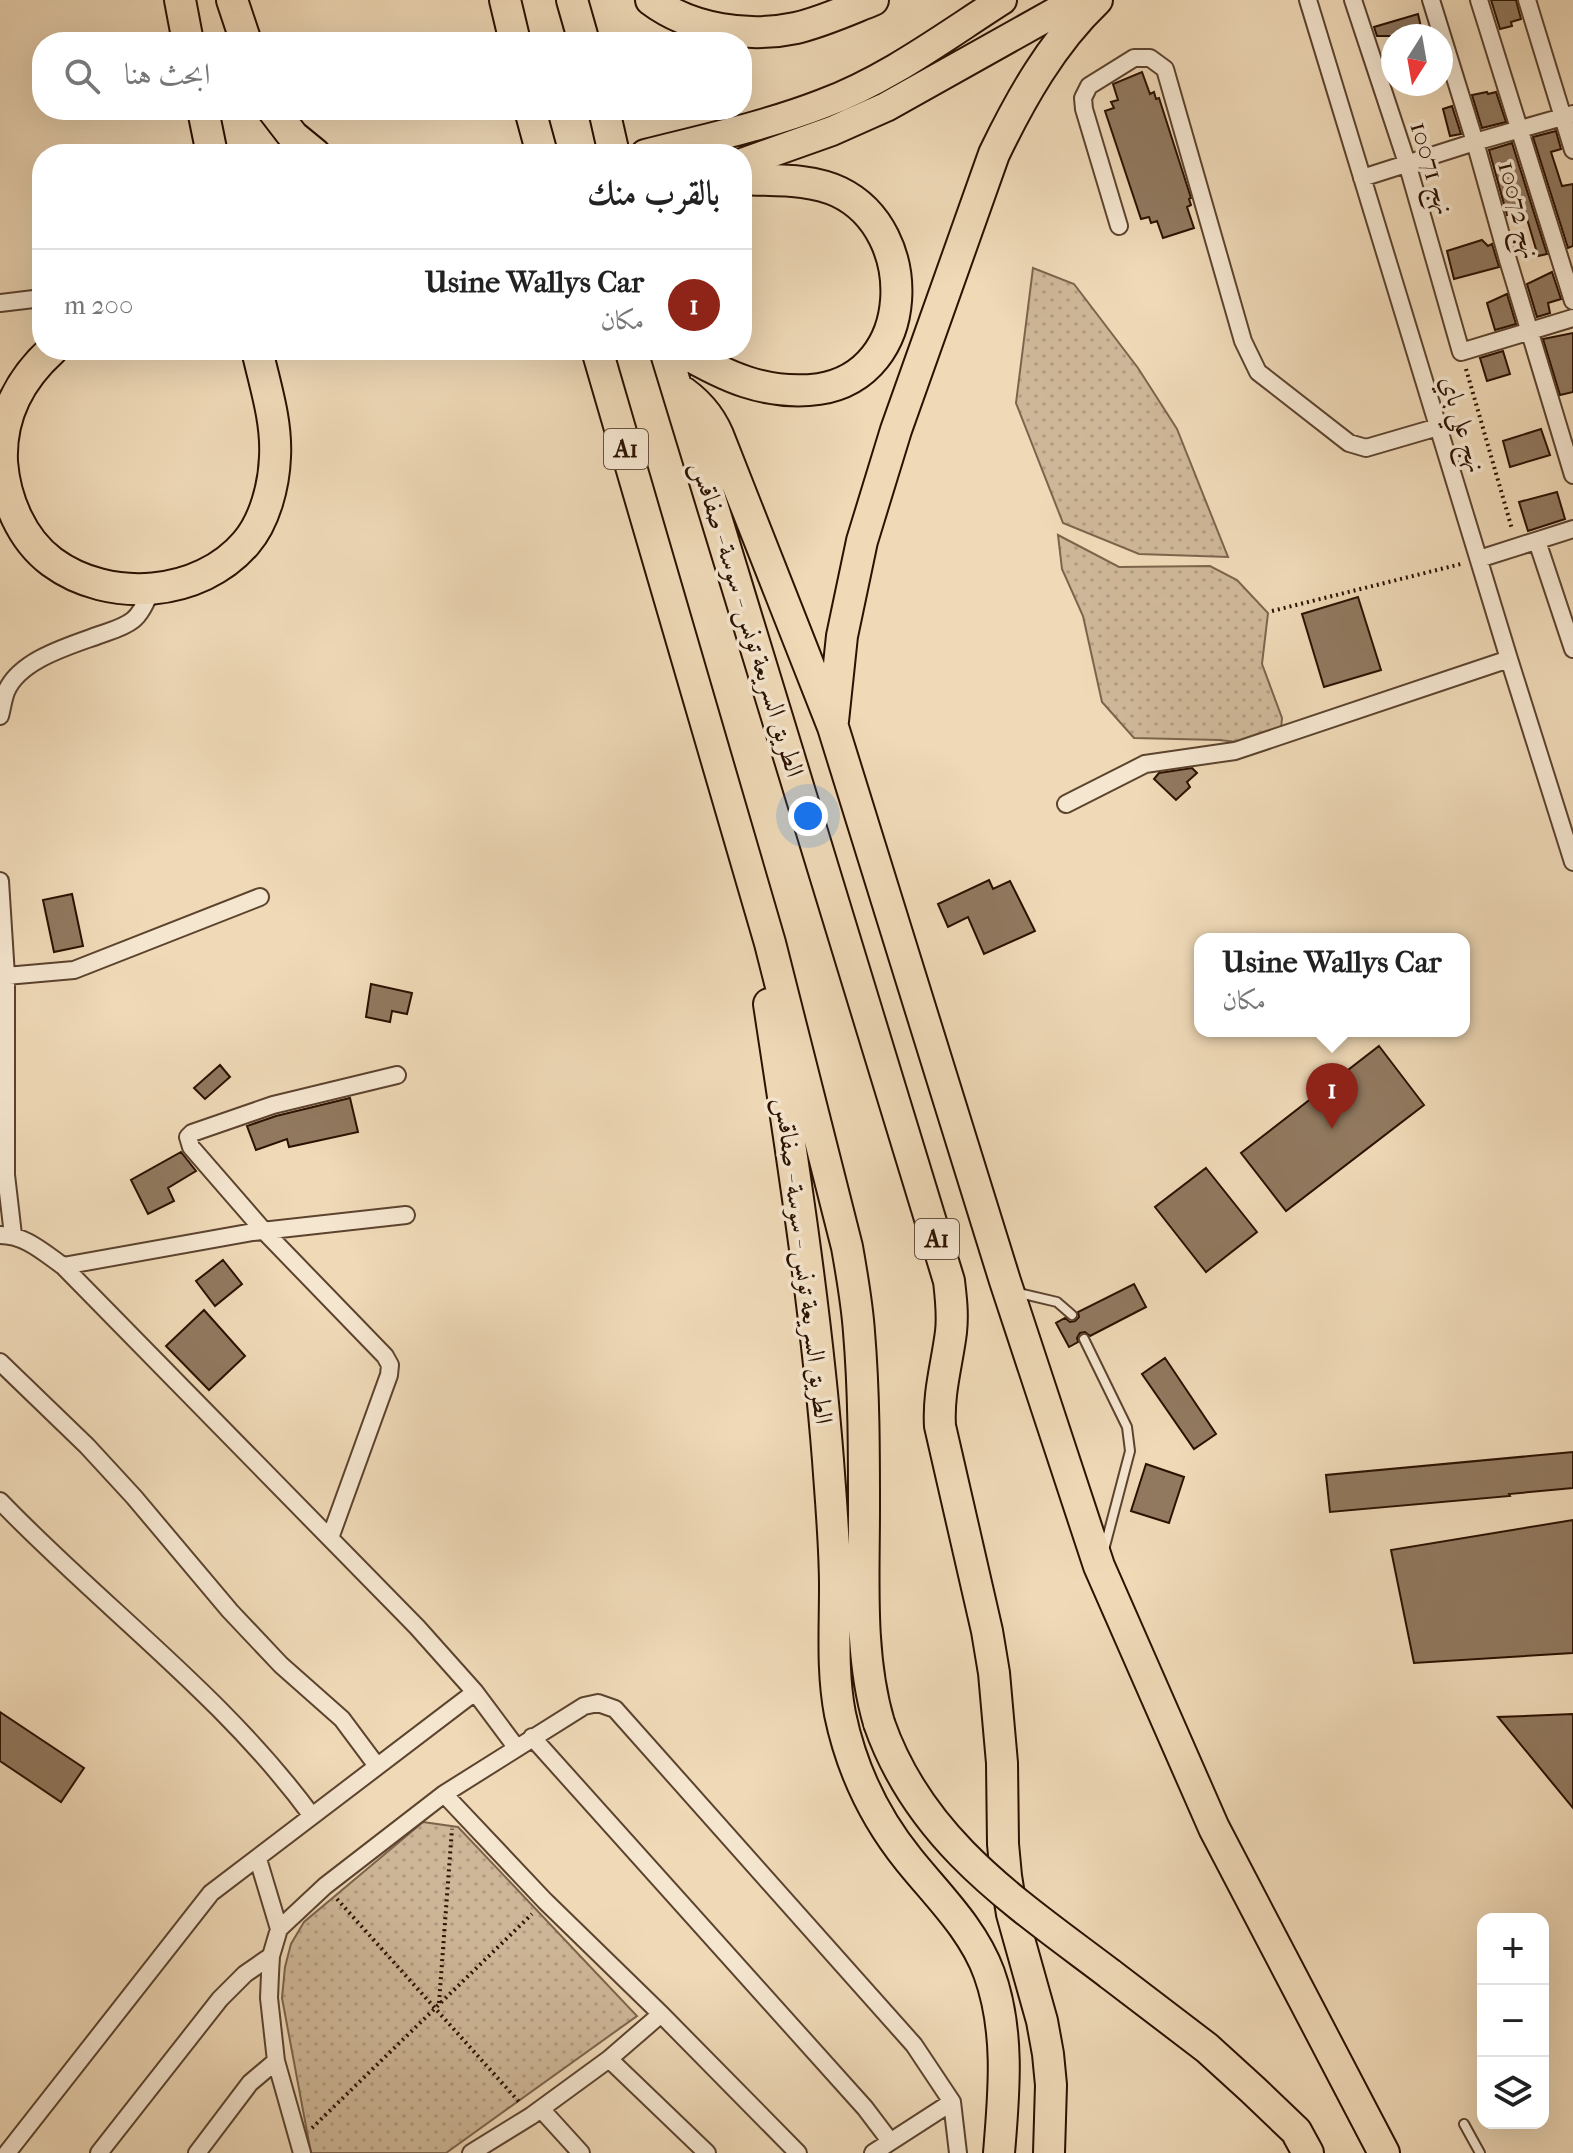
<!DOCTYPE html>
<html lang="ar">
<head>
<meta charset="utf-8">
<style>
	:root { --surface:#fff; --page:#f6f6f6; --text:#222; --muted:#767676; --line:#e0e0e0; --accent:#8f2418 }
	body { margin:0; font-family:"IM FELL French Canon",Amiri,serif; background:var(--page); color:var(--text); direction:rtl }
	.controls { position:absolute; right:24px; bottom:24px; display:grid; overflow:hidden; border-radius:16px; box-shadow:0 8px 32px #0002 }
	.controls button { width:72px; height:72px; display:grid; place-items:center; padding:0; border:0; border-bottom:2px solid var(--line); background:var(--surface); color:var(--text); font:40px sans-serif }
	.compass { position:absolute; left:1381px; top:24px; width:72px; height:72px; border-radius:50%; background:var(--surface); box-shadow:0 8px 32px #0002; rotate:191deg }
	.you { position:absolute; left:808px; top:816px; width:28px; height:28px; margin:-20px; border:6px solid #fff; border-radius:50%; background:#1a73e8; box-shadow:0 0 0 12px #1a73e833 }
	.badge { display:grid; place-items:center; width:52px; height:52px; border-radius:50%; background:var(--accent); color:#fff; font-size:26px; font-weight:700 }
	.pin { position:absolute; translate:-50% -66px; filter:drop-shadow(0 2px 4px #0008) }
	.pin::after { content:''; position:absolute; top:42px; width:28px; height:24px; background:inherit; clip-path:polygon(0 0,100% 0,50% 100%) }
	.popup { position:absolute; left:1194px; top:933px; width:276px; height:104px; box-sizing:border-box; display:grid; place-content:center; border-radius:16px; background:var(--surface); filter:drop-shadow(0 2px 6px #0005); font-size:26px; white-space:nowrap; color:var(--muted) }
	.popup b { font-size:30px; color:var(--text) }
	.popup::after { content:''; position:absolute; left:50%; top:100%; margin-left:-16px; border:16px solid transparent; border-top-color:var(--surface) }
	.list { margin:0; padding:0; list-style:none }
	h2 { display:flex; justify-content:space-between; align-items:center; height:104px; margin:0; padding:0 32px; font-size:34px }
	h2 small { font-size:26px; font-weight:400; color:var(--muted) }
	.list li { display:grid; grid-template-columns:52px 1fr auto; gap:24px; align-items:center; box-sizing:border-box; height:112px; padding:0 32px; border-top:2px solid var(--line) }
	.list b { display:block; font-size:30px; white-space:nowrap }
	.list p { margin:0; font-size:26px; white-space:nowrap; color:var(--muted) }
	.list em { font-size:26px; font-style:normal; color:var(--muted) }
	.icon { flex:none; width:44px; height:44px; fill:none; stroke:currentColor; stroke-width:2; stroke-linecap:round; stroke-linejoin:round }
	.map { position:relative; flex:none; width:1573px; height:2153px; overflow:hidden; direction:ltr }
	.search { position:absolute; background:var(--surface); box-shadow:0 8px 32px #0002; left:32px; top:32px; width:720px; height:88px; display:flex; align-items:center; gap:20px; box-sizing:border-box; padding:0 28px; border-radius:32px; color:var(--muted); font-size:30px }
	.panel { position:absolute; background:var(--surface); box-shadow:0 8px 32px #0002; left:32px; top:144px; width:720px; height:216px; border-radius:32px; direction:rtl }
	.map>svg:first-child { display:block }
</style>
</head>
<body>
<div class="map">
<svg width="1573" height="2153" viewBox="0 0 1573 2153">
	<defs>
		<pattern id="grass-dots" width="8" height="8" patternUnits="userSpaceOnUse" patternTransform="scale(2)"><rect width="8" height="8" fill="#ceb798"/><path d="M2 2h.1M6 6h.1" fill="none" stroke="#b19c81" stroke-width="1.8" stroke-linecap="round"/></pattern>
	</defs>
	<rect width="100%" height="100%" fill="#efd9b7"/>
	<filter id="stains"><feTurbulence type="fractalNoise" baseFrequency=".0025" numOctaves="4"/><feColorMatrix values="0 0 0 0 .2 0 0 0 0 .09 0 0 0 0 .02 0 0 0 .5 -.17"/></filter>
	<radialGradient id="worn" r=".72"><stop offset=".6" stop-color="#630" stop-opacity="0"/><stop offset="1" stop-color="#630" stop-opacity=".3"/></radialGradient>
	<!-- grass -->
	<path fill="url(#grass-dots)" stroke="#7c644c" stroke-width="2" d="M1033 268 1074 284 1138 368 1177 429 1228 557 1139 554 1063 523 1016 403Z
		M1058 535 1119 567 1210 566 1237 580 1268 613 1262 664 1282 718 1281 730 1255 744 1219 740 1134 738 1102 702 1083 616 1062 569Z
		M423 1822 458 1827 637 2016 446 2153H311L282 1998 285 1967 291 1944 304 1922Z"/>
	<!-- building -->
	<path fill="#91795f" stroke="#2b1100" stroke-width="2" d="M1491 0H1516L1521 19 1511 22 1512 26 1500 29Z
		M1418 14 1421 27 1416 31 1417 36H1377L1374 27Z
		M1142 72 1150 94 1154 92 1156 99 1159 98 1191 198 1189 199 1191 205 1187 207 1194 228 1163 238 1157 221 1151 223 1149 217 1141 219 1105 111 1114 108 1111 102 1118 100 1113 84Z
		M1487 92 1488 94 1496 92 1506 122 1482 128 1472 95Z
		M1452 106 1461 134 1450 136 1443 109Z
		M1556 131 1561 149 1551 152 1562 186 1573 184V246L1568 248 1533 137Z
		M1512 143 1547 254 1538 256 1525 212 1522 213 1521 211 1507 215 1489 150Z
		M1482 240 1488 246 1492 244 1499 267 1454 279 1447 251Z
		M1552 272 1561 299 1548 303 1550 313 1537 317 1527 284Z
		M1507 294 1516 324 1495 330 1487 303Z
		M1573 333V392L1560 395 1543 339Z
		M1503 351 1510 374 1487 381 1480 358Z
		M1541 429 1550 455 1510 467 1503 441Z
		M1557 492 1565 519 1528 531 1519 502Z
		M1358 597 1381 670 1324 687 1302 614Z
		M1192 768 1197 773 1187 782 1190 787 1176 800 1154 779 1159 773Z
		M989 880 993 889 1010 881 1035 931 984 954 968 917 948 927 938 904Z
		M72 894 83 946 54 952 43 900Z
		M371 984 412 993 407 1014 392 1011 390 1022 366 1017Z
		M1379 1046 1424 1105 1286 1211 1241 1153Z
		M220 1065 230 1077 205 1099 194 1088Z
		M350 1098 358 1132 289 1147 287 1139 256 1150 247 1126 276 1116Z
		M181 1152 196 1171 168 1188 174 1201 148 1214 131 1180Z
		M1206 1168 1257 1232 1206 1272 1155 1207Z
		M223 1260 242 1284 215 1306 196 1281Z
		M1134 1284 1146 1307 1090 1336 1085 1332 1080 1333 1077 1338 1078 1342 1069 1347 1056 1323 1065 1318 1070 1322 1075 1321 1079 1317 1078 1312Z
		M204 1310 245 1356 209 1390 166 1346Z
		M1165 1358 1216 1434 1194 1449 1142 1374Z
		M1573 1452V1488L1509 1494 1510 1496 1330 1512 1326 1475Z
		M1146 1464 1184 1477 1169 1523 1131 1511Z
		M1573 1520V1653L1414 1663 1391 1550Z
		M0 1712 84 1768 61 1802 0 1761Z
		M1573 1714V1808L1498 1717Z"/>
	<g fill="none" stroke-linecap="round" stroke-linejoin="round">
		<!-- service casing -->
		<g stroke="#5c432e" stroke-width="12">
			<path id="service" d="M1015 1292 1057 1302 1072 1315
				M1084 1339 1127 1427 1130 1451 1104 1550
				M1464 2124 1480 2153"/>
		</g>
		<!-- minor casing -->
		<g stroke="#5c432e" stroke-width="20">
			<path id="minor" d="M1308 0 1509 659 1573 862
				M1353 0 1407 163 1461 352 1573 318
				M1431 0 1475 142 1508 260 1573 475
				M1479 0 1573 301
				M1527 0 1573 150
				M1362 178 1475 142 1573 114
				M1119 226 1084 109 1083 98 1089 86 1134 58H1150L1165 69 1243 341 1258 372 1349 443 1366 448 1438 427
				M0 303 42 298
				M1537 541 1573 649
				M1479 559 1573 529
				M0 716C2 709 3 700 6 692 19 660 69 646 99 635 110 631 123 628 133 620 142 613 147 599 152 589
				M1066 804 1145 764 1235 751 1509 659
				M0 881 6 976V1175L13 1235
				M6 976 74 970 260 897
				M0 1235C25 1235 43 1252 63 1266L417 1627 475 1692 516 1747
				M63 1266 253 1232 406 1215
				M0 1362 87 1446 134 1497 230 1611 281 1665 342 1719 377 1766
				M0 1501C103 1608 224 1696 312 1816
				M330 1538 389 1375 390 1365 385 1356 264 1231 191 1147 188 1137 192 1133 273 1105 397 1075
				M532 1737 865 2108 890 2141
				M444 1794 545 1901 661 2014 798 2153
				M258 1859 279 1929
				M609 2059 707 2153
				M541 2109 581 2153
				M7 2153 211 1893 475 1692
				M99 2153 220 1999 245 1974 271 1956
				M197 2153 250 2083 276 2061
				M302 2153 276 2061 269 1998 270 1974 271 1956 279 1929 325 1886 444 1794 584 1706 598 1703 615 1709 914 2045 952 2102 958 2153
				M471 2153 531 2116 609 2059 661 2014
				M873 2153 952 2102"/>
		</g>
		<!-- trunk casing -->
		<g stroke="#2b1100" stroke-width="32">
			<path id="trunk" d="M645 154C704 139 765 126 822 104 887 80 944 37 1002 0
				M742 163 832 131 886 107 1077 0"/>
		</g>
		<!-- motorway casing -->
		<g stroke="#2b1100" stroke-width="34">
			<path id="motorway" d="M180 0 188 42
				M232 0 246 42
				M505 0 515 42
				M572 0 584 42
				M651 0C691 30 749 38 796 28 822 22 848 10 873 0
				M203 110 212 154
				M273 110 293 136 315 154
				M530 110 542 154
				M604 110 614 154
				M52 350C20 379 0 417 2 462 5 499 21 539 52 562 109 604 200 597 246 543 265 521 274 485 275 457 277 421 265 385 257 350
				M597 350 770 943 847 1247C852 1275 857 1303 859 1332 864 1391 864 1451 864 1510 864 1581 859 1655 879 1723
				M665 350 949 1281C951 1298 953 1314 951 1332 947 1364 938 1393 940 1426L987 1631 994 1673 1002 1763 1003 1844 1006 1876 1012 1914 1042 2021 1048 2054 1051 2085 1049 2153
				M680 350C724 376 766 396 819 389 917 374 920 231 839 192 809 178 774 181 742 179
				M677 388C696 400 709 414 718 435L833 727 1005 1281 1099 1566 1214 1828 1384 2153
				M833 721 842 636 862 541 896 430 994 154C1021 98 1052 43 1097 0
				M769 1004C792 1156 816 1307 828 1460 831 1503 835 1545 835 1587 835 1630 832 1672 840 1714 851 1767 875 1818 909 1860 938 1896 973 1929 989 1973 1010 2031 1004 2093 999 2153
				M1110 1974 1207 2048 1252 2089 1296 2131 1308 2153"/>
		</g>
		<!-- path -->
		<path stroke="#2b1100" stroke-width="4" stroke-dasharray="2 4" stroke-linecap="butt" d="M1466 369 1512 529
			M1272 611 1461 564
			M337 1899 521 2104
			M439 2003 452 1829
			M312 2128 532 1914"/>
		<!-- service -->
		<use href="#service" stroke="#f5e6d0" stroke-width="8"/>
		<!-- minor -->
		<use href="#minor" stroke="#f5e6d0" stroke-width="16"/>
		<!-- trunk -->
		<use href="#trunk" stroke="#efd9b7" stroke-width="28"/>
		<!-- motorway -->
		<use href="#motorway" stroke="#efd9b7" stroke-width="30"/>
		<!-- motorway-bridge casing -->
		<g stroke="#2b1100" stroke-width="34" stroke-linecap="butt">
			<path id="motorway-bridge" d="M879 1723C920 1841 1015 1902 1110 1974"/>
		</g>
		<!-- motorway-bridge -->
		<use href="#motorway-bridge" stroke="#efd9b7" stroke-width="30"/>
	</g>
	<g text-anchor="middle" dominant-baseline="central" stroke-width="7" stroke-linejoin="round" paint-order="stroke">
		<!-- shield labels -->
		<g fill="#f5e6d0" stroke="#68513e" stroke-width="2">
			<rect x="604" y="429" width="44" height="40" rx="6"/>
			<rect x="915" y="1219" width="44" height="40" rx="6"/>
		</g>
		<g font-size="24" font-weight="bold" fill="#2b1100">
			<text x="626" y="449">A1</text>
			<text x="937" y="1239">A1</text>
		</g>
		<!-- street labels -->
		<g font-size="26" fill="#2b1100" stroke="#f5e6d0">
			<text transform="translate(1432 168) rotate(73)">نهج 10071</text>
			<text transform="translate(1519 210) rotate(75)">نهج 10072</text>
			<text transform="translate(1463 424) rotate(73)">نهج علي باي</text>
			<text transform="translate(748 619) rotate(73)">الطريق السريعة تونس - سوسة - صفاقس</text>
			<text transform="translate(804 1261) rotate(83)">الطريق السريعة تونس - سوسة - صفاقس</text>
		</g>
	</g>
	<rect width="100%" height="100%" filter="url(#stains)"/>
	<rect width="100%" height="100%" fill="url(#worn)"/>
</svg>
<div class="controls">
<button>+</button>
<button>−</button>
<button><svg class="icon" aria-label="layers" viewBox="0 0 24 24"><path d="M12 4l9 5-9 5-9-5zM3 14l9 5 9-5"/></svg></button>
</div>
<svg class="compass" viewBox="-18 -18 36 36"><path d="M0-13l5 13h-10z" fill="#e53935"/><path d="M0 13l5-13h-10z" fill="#767676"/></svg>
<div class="you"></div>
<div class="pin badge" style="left:1332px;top:1129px">1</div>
<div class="popup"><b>Usine Wallys Car</b>مكان</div>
<div class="search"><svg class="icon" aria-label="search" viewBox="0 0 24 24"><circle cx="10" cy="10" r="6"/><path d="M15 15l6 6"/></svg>ابحث هنا</div>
<section class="panel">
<h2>بالقرب منك<small></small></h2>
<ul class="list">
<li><span class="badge">1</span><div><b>Usine Wallys Car</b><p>مكان</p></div><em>200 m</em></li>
</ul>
</section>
</div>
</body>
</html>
